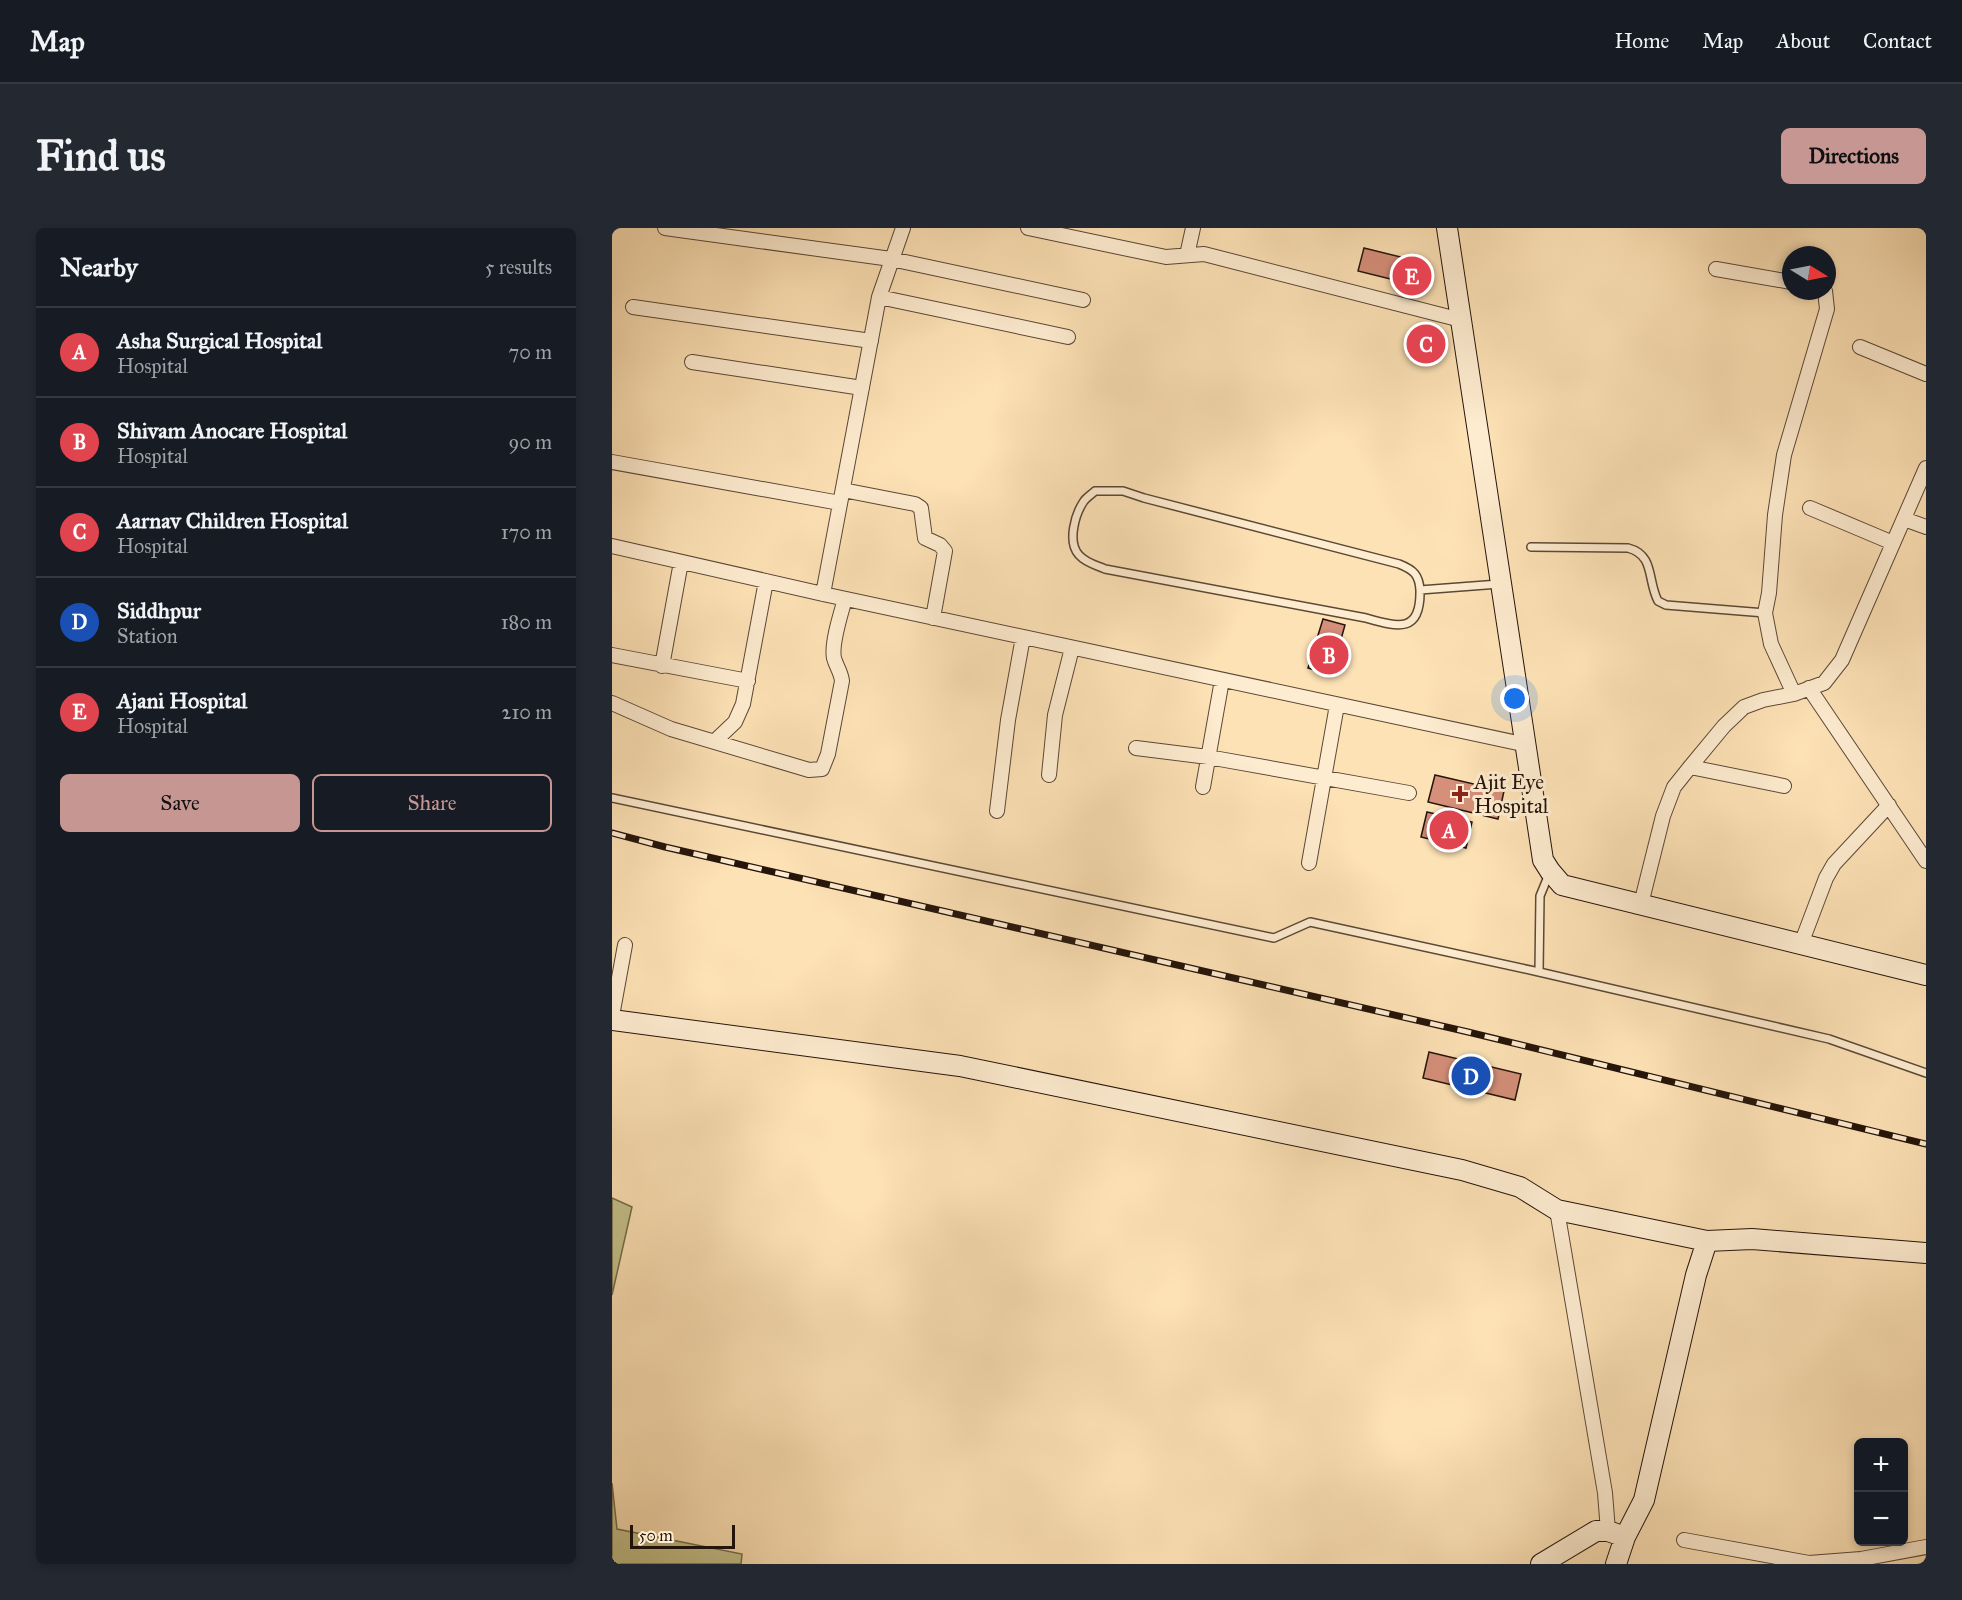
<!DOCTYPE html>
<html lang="en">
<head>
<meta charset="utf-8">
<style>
	:root { --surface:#171b24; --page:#242831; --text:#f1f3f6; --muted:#9ea1a6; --line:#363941; --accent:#c59692 }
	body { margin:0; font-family:"IM FELL Great Primer",serif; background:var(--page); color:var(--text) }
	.controls { position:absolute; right:18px; bottom:18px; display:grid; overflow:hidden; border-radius:9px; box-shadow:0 3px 9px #0003 }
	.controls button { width:54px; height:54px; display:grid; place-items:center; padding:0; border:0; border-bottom:2px solid var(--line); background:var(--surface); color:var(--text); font:30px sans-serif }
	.compass { position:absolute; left:1170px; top:18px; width:54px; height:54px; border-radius:50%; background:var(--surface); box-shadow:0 3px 9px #0003; rotate:100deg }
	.scale { position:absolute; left:18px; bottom:15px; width:105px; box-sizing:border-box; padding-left:6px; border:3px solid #25140a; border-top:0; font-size:16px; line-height:21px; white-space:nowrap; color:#25140a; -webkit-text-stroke:4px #feecd0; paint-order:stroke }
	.you { position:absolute; left:903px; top:471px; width:21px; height:21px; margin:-15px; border:4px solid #fff; border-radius:50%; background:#1a73e8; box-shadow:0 0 0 9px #1a73e833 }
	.badge { display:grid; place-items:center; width:39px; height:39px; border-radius:50%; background:var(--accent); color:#fff; font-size:20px; font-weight:700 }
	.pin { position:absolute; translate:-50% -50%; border:3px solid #fff; box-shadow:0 2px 6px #0006 }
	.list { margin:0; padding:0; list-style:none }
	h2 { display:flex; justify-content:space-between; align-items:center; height:78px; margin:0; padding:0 24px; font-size:26px }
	h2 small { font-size:20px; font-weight:400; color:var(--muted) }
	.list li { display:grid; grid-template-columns:39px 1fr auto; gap:18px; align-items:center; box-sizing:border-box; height:90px; padding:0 24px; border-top:2px solid var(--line) }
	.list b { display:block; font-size:22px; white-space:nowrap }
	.list p { margin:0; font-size:20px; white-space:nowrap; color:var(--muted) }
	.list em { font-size:20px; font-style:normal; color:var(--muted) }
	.actions { display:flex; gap:12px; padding:18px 24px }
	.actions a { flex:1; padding:14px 0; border:2px solid var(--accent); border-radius:9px; text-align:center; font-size:21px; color:var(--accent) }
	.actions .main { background:var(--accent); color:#111 }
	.map { position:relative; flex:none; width:1314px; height:1336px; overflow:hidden; border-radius:9px }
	header { display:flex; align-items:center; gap:36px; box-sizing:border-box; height:84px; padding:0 30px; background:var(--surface); border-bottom:2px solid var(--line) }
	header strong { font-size:28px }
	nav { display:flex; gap:33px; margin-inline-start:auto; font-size:21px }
	.intro { display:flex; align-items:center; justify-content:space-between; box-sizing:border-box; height:144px; padding:0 36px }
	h1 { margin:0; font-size:42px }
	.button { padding:15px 27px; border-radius:9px; background:var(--accent); color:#111; font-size:21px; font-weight:700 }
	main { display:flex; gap:36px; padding:0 36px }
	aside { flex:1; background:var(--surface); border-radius:9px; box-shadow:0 3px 9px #0003 }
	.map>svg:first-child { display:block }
</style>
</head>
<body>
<header>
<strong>Map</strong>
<nav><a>Home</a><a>Map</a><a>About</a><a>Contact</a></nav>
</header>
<div class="intro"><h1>Find us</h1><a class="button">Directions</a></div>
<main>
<aside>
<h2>Nearby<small>5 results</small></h2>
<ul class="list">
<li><span class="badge" style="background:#e0444e">A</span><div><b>Asha Surgical Hospital</b><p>Hospital</p></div><em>70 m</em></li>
<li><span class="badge" style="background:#e0444e">B</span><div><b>Shivam Anocare Hospital</b><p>Hospital</p></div><em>90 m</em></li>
<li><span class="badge" style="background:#e0444e">C</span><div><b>Aarnav Children Hospital</b><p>Hospital</p></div><em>170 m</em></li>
<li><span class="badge" style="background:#1a4fb4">D</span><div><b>Siddhpur</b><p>Station</p></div><em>180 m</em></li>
<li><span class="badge" style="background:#e0444e">E</span><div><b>Ajani Hospital</b><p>Hospital</p></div><em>210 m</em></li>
</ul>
<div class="actions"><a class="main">Save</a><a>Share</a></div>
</aside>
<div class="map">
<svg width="1314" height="1336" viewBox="0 0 1314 1336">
	<rect width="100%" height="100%" fill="#fde2b6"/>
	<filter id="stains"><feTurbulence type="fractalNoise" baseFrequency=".00333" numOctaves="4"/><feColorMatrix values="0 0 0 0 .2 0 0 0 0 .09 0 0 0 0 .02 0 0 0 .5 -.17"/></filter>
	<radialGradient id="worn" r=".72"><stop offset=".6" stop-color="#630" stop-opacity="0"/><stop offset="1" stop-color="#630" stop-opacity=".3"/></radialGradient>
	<!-- green -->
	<path fill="#c4c28b" stroke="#746b4a" stroke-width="1.5" d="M0 970 20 979 0 1067Z
		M0 1255 5 1301 130 1326 129 1336H0Z"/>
	<!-- building -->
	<path fill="#d58f7a" stroke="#25140a" stroke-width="1.5" d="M752 20 813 35 807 58 746 43Z
		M826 109 828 126 803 129 800 113Z
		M711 391 733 397 719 447 696 440Z
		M823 547 892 563 886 591 816 574Z
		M815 584 860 594 854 620 809 609Z
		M817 824 909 846 903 872 811 850Z"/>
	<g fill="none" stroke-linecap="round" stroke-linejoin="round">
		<!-- lane casing -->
		<g stroke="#5b4835" stroke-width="10">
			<path id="lane" d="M919 319 1016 320C1043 327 1035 352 1046 373L1054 377 1153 385
				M808 362C809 406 786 399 754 390L493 341C484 337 474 335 467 327 455 314 463 286 472 273 475 269 480 266 483 263H511L532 270 787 336C802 342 807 347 808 362L887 356
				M0 570 662 710 698 694 927 744 1217 811 1314 845
				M927 744 928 668 937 646"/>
		</g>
		<!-- street casing -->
		<g stroke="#5b4835" stroke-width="16">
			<path id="street" d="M53 0 279 31 471 72
				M416 0 554 29 592 26 849 92
				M575 27 581 0
				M1104 41 1179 54
				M267 69 456 109
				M21 79 259 113
				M1248 119 1314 146
				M80 134 250 160
				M0 234 228 275
				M231 262 303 276 309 280 313 310 328 317 333 323 321 390
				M1198 280 1281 315
				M1292 291 1314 299
				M0 318 211 366 915 517
				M211 366 267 69 291 0
				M0 427 136 453
				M50 438 69 334
				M1197 460 1314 633
				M1182 466 1159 416 1153 385 1157 365 1163 287 1172 227 1215 81 1213 63
				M0 475 59 501 197 542 210 541 216 526 230 453C229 444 224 438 222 430 219 416 229 385 233 371
				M103 513 123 494 131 476 154 353
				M524 520 596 529 797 565
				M1078 539 1172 558
				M437 547 443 487 460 420
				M591 559 610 452
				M385 583 396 492 411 409
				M697 635 725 477
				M1029 676 1051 588 1062 559 1078 539 1112 498 1132 479 1151 472 1182 466 1212 455 1230 432 1314 240
				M1189 716 1214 650 1222 636 1277 577
				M0 788 13 717
				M945 982 993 1265 996 1303
				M1072 1312 1197 1335 1249 1331 1314 1319"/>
		</g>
		<!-- secondary casing -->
		<g stroke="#25140a" stroke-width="22">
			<path id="secondary" d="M835 0 931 632 938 643 950 657 1314 747
				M0 792 348 838 850 942 908 959 945 982 1095 1013
				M929 1336 984 1303H996L1013 1309
				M1004 1336 1013 1309 1032 1272 1084 1047 1095 1013 1140 1011 1314 1025"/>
		</g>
		<!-- lane -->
		<use href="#lane" stroke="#feecd0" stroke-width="7"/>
		<!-- street -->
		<use href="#street" stroke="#feecd0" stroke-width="14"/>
		<!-- secondary -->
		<use href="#secondary" stroke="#feecd0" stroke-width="20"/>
		<!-- rail casing -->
		<g stroke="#25140a" stroke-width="7">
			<path id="rail" d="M0 605 53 619 856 804 1314 916"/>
		</g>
		<!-- rail -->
		<use href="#rail" stroke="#feecd0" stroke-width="4.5" stroke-dasharray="14" stroke-linecap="butt"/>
	</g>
	<!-- markers -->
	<path fill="#8f2418" stroke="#feecd0" stroke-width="2" d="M845 557h6v6h6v6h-6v6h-6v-6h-6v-6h6z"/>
	<g text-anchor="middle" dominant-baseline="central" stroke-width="6" stroke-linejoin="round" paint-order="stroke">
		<!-- poi labels -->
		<g font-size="21" fill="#25140a" stroke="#feecd0" text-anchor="start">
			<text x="862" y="554">Ajit Eye<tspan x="862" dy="24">Hospital</tspan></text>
		</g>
	</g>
	<rect width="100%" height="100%" filter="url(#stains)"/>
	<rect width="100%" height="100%" fill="url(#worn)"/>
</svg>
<div class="controls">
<button>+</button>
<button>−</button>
</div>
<svg class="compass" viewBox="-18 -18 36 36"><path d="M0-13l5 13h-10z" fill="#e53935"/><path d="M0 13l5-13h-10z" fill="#9ea1a6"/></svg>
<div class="scale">50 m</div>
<div class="you"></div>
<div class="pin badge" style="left:837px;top:602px;background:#e0444e">A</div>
<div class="pin badge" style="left:717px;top:427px;background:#e0444e">B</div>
<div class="pin badge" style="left:814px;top:116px;background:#e0444e">C</div>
<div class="pin badge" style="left:859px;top:848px;background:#1a4fb4">D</div>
<div class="pin badge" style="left:800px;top:48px;background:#e0444e">E</div>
</div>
</main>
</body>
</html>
